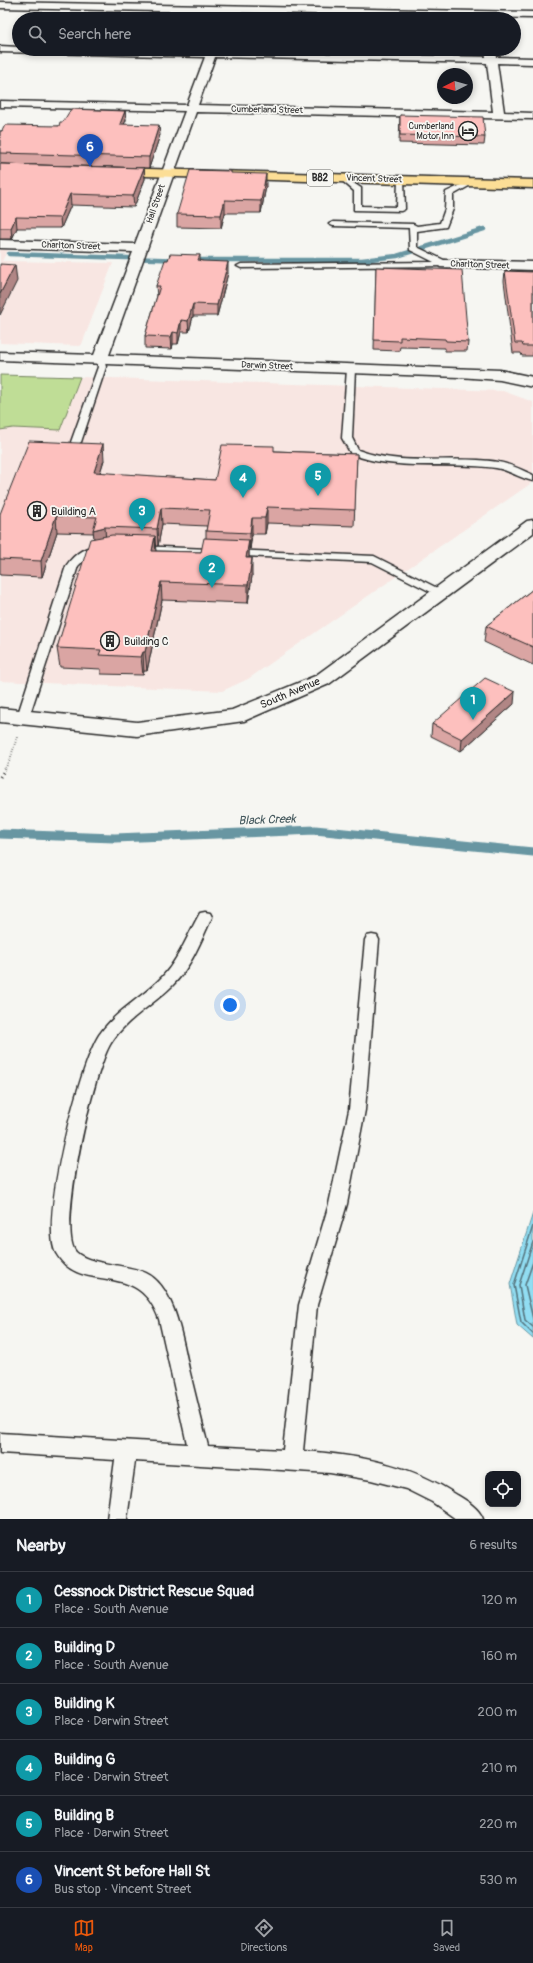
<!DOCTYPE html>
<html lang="en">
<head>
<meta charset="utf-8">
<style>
	:root { --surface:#171b24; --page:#242831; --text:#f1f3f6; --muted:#9ea1a6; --line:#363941; --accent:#ea580c }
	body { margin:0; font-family:Pangolin,sans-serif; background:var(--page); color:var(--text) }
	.controls { position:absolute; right:12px; bottom:12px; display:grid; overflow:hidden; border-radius:8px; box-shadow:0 2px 6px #0003 }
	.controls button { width:36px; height:36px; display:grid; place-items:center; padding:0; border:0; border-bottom:1px solid var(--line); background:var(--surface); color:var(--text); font:20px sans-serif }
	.compass { position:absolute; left:437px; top:68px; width:36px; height:36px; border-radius:50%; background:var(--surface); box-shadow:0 2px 6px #0003; rotate:265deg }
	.you { position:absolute; left:230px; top:1005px; width:14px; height:14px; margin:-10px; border:3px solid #fff; border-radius:50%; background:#1a73e8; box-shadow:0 0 0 6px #1a73e833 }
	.badge { display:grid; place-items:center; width:26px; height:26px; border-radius:50%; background:var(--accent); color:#fff; font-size:13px; font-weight:700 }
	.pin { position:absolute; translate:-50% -33px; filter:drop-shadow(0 1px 2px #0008) }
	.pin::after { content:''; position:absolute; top:21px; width:14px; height:12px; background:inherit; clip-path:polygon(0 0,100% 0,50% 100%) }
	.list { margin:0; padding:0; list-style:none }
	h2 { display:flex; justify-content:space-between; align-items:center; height:52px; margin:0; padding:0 16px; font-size:17px }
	h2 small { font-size:13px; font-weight:400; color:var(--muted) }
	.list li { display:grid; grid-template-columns:26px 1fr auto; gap:12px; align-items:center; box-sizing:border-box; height:56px; padding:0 16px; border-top:1px solid var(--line) }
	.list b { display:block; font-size:15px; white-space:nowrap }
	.list p { margin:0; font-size:13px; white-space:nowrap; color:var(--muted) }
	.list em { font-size:13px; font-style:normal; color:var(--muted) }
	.icon { flex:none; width:22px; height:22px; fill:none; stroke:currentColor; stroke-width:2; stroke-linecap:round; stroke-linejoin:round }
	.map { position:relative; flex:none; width:533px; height:1519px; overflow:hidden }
	.search { position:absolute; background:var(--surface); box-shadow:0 2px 6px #0003; left:12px; right:12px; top:12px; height:44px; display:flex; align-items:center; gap:10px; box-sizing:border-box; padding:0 14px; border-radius:22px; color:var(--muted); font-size:15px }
	.sheet { height:388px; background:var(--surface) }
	nav { display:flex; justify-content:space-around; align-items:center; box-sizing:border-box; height:56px; border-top:1px solid var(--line); background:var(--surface); font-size:11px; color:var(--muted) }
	nav a { display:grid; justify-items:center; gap:2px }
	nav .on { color:var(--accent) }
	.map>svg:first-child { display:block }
</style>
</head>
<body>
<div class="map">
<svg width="533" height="1519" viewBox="0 0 533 1519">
	<rect width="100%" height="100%" fill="#f6f6f2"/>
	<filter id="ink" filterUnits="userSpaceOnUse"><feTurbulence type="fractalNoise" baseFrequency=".025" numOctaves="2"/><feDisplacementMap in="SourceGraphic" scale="8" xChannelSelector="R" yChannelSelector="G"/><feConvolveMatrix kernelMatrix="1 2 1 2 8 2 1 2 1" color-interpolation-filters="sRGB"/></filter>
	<g filter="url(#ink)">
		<!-- built -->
		<path fill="#f8e6e2" d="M0 250H8L2 261 113 263 82 344 80 346 0 343Z
			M80 377 503 391 533 402V482L248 679 222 691 0 681V430L13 428 60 430Z"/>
		<!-- green -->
		<path fill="#bfdd96" stroke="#758460" d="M0 375 80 377 60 430 13 428 0 430Z"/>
		<!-- water -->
		<path fill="#91ddf2" stroke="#6896a2" d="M533 1213V1339L517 1325 510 1284Z"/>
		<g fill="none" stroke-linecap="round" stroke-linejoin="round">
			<!-- shore -->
			<path stroke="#54727b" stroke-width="1.5" d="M533 1226 514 1285 521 1322 533 1334
				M533 1242 519 1285 525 1320 533 1327
				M533 1262 525 1285 533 1319"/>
			<!-- stream-far1 -->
			<path stroke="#6896a2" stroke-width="4.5" d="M9 254 185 260H362L397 256 484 229"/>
			<!-- stream -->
			<path stroke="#6896a2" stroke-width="9" d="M0 834 115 838 315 830 533 852"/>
			<!-- service casing -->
			<g stroke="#2b2b2b" stroke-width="3">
				<path id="service" d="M340 177H344L361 188V206L397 207 398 180 404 179 405 209 401 211 354 210V191L340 179Z
					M470 181 476 182 453 195V209L446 227 417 231V247L448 262V266L241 268 237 266 241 264 434 262 410 250 409 228 333 226 329 224 333 222 413 224 417 226 440 223 445 209 446 192Z
					M100 356 104 359 106 367 81 442 76 445 73 444 71 442 98 367 96 359Z
					M351 366 355 369 352 438 358 450C402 467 452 455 498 462 510 464 522 470 533 475V481C520 478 508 470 496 468 447 461 397 472 351 454L342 438 347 369Z
					M103 545 108 548 107 550 89 555 78 566 29 717 23 721 19 720 17 717 66 566C76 552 86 546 103 545Z
					M139 546 374 556 447 593 445 595H437L372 562 135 551 134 549 135 547Z
					M205 912 210 913 212 917C201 941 191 967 172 986 152 1006 126 1019 111 1043 94 1069 56 1231 76 1252 89 1265 127 1264 146 1273 176 1287 183 1344 190 1373 196 1398 202 1422 208 1446L283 1450 299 1305 329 1204 349 1110 365 940 367 936 372 935 377 936 379 940 365 1110 347 1204 317 1305 303 1451C358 1455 410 1464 457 1495 467 1501 479 1508 483 1519H456L432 1502 406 1489 371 1480 330 1473 135 1461 127 1519H107L115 1460 0 1453V1433L187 1444 159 1319C137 1257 81 1297 56 1253 39 1222 79 1066 99 1035 116 1010 144 997 163 976 180 957 188 934 200 913Z"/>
			</g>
			<!-- minor casing -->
			<g stroke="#2b2b2b" stroke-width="3">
				<path id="minor" d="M0 2 533 12V18L0 8Z
					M0 46 19 47V49L208 51V49H218L217 51 486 57 485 49H495L496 57 533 58V64L497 63 504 112 533 113V119L196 112 109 355 500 370 533 377V387L500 380 459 377 0 360V352L94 355 133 252 0 248V240L135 244 185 111 0 107V101L187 105 205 57 0 52ZM215 57 487 63 493 112 198 105Z
					M445 260 533 262V270L440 267 438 264 440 261Z
					M533 520V533L329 684 244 721 137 736 0 722V708L137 722 232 710 315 676 527 521Z"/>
			</g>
			<!-- primary casing -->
			<g stroke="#2b2b2b" stroke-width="3">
				<path id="primary" d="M115 168 533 180V188L111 175 109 172Z"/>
			</g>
			<!-- path-far2 -->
			<path stroke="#2b2b2b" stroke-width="1.5" stroke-dasharray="0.5 1.5" stroke-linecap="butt" d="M0 164H32"/>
			<!-- path-far1 -->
			<path stroke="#2b2b2b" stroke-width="2" stroke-dasharray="0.5 2" stroke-linecap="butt" d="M4 770 10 760 17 737"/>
			<!-- path -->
			<path stroke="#2b2b2b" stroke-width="3" stroke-dasharray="1 3.5" stroke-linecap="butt" d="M0 777 5 769"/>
			<!-- service -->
			<use href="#service" fill="#f6f6f2" fill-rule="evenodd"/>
			<!-- minor -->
			<use href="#minor" fill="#f6f6f2" fill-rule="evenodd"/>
			<!-- primary -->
			<use href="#primary" fill="#fcde96" fill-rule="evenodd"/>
		</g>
		<!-- wall -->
		<path fill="#daa5a3" stroke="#2b2b2b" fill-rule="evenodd" d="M125 111 126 120 124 124 160 135 149 168 0 164V131L59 126 63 122Z
			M400 115 485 137 484 145 399 143Z
			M0 164 144 168 145 179 134 207 71 205 61 228H17L12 239H0Z
			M231 173 266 186 261 213H225L221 228 177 227V214Z
			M200 255V260L228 273 217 316H193L189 332H181L178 344H173L172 349 145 348V336L157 296 156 286 168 260Z
			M376 267 468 342 467 351H445V348L400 347 399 351 374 350Z
			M505 271 533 272V356H522L521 353H513L504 281Z
			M274 451 357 454 354 526 267 523 265 534H252L250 549H249V558L252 576 248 603 162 600 147 671H144L143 675 101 674V669L60 667 57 648 94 538V533L57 532 42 577 0 575V514L104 460 100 473 215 480ZM162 524 207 526 206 531V539L201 552 156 551 155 546H158Z
			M533 589V665L484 642 486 626Z
			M514 704 461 751 431 736 432 724Z"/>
		<!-- shaded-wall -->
		<path fill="#b18685" stroke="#2b2b2b" d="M125 111 126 120 120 134V124Z
			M159 125 160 135 149 168V157Z
			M144 168 145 179 134 207 133 196Z
			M266 174V186L261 213V201Z
			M70 194 71 205 61 228 60 218Z
			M225 200V213L221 228V215Z
			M16 217 17 228 12 239 11 228Z
			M228 262V273L217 316V305Z
			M15 265 17 281 0 315V294Z
			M193 304V316L189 332 188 321Z
			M181 320V332L178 344V333Z
			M173 332V344L172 349 171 337Z
			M103 444 104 460 95 488 94 472Z
			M267 507V523L265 534V518Z
			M161 508 162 524 158 546 157 529Z
			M56 516 57 532 42 577 41 561Z
			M252 518V534L250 549V533Z
			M105 527 106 544 95 546 93 530Z
			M155 536 156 554 152 551Z
			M249 540V558H246Z
			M252 558V576L248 603V585Z
			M161 582 162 600 147 671 145 652Z
			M143 652 144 671 143 675 141 657Z
			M515 692 514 704 461 751 462 739Z"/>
		<!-- building -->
		<path fill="#fdc0be" stroke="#2b2b2b" d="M71 109 125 111 120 124 159 125 149 157 0 153V131H2L5 125 59 126 60 122H63Z
			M400 115 483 117 485 137 400 135Z
			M0 164 144 168 133 196 70 194 60 218 16 217 11 228H0Z
			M190 170 231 171V173L266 174 261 201 225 200 221 215 177 214Z
			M170 254 200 255 198 260 202 261 228 262 217 305 193 304 188 321 181 320 178 333 173 332 171 337 145 336 160 286H156L165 260H168Z
			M0 264 15 265 0 294Z
			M376 267 462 270 468 342 446 341 445 339 400 337V341L374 340Z
			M505 271 533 272V346H523L522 343H515Z
			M29 441 103 444 94 472 215 480 222 445 274 446V451L357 454 355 510 267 507 265 518H252L250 533 206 531 210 510 161 508 157 529 105 527 93 530 97 517 56 516 41 561 0 559V514Z
			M112 535 155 536 152 551 201 552 204 538 249 540 246 558H252L248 585 161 582 145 652H143L141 657 99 655 101 650 57 648 90 539Z
			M533 589V647L486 626Z
			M485 678 515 692 462 739 432 724Z"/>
	</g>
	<!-- icons -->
	<defs>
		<g id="hotel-ring" transform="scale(1)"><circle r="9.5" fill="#f6f6f2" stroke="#2b2b2b" stroke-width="1.5"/><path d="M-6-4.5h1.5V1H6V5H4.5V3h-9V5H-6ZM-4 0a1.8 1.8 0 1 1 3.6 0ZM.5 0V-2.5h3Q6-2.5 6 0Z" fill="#2b2b2b"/></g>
		<g id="building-ring" transform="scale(1)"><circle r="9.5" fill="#f6f6f2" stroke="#2b2b2b" stroke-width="1.5"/><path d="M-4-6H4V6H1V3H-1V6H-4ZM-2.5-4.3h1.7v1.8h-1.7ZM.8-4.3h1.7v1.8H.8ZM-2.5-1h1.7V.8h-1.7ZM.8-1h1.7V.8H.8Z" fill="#2b2b2b"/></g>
	</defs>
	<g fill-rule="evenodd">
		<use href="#hotel-ring" x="468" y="131"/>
		<use href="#building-ring" x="37" y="511"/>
		<use href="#building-ring" x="110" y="641"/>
	</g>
	<g text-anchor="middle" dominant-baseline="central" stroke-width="3.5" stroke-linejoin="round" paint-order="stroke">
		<!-- far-street labels -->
		<g font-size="9" fill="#2b2b2b" stroke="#f6f6f2">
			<text transform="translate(267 110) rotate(1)">Cumberland Street</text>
			<text transform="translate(374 179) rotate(2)">Vincent Street</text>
			<text transform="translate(156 204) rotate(-71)">Hall Street</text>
			<text transform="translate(71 246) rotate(2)">Charlton Street</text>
			<text transform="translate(480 265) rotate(2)">Charlton Street</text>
			<text transform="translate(267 366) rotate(2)">Darwin Street</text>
		</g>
		<!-- far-poi labels -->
		<g font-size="9" fill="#2b2b2b" stroke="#f6f6f2" text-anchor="end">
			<text x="454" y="126">Cumberland<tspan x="454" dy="10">Motor Inn</tspan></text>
		</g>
		<!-- shield labels -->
		<rect fill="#f6f6f2" stroke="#686867" stroke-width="1" x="307" y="170" width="26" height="16" rx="3"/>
		<g font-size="10" font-weight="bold" fill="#2b2b2b">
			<text x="320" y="178">B82</text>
		</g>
		<!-- poi labels -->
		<g font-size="11" fill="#2b2b2b" stroke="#f6f6f2" text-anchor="start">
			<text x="51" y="511">Building A</text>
			<text x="124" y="641">Building C</text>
		</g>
		<!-- street labels -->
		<g font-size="11" fill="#2b2b2b" stroke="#f6f6f2">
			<text transform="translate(290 693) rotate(-23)">South Avenue</text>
		</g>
		<!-- water labels -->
		<g font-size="12" font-style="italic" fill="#44585d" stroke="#f6f6f2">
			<text transform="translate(267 820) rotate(-2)">Black Creek</text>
		</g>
	</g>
</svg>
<div class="controls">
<button><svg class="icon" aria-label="locate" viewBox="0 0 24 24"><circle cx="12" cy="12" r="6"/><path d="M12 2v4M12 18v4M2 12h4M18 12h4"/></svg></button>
</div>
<svg class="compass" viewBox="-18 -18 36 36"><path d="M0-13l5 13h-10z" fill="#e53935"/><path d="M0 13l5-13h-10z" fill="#9ea1a6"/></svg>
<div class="you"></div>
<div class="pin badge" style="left:473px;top:720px;background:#0f9aa8">1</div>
<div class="pin badge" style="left:212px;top:588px;background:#0f9aa8">2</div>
<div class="pin badge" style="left:142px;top:531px;background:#0f9aa8">3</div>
<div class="pin badge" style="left:243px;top:498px;background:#0f9aa8">4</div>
<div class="pin badge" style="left:318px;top:496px;background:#0f9aa8">5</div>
<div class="pin badge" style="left:90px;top:167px;background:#1a4fb4">6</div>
<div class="search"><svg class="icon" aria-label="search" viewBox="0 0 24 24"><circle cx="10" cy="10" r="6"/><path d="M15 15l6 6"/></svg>Search here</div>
</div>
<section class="sheet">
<h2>Nearby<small>6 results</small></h2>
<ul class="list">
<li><span class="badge" style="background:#0f9aa8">1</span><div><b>Cessnock District Rescue Squad</b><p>Place · South Avenue</p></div><em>120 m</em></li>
<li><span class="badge" style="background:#0f9aa8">2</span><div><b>Building D</b><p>Place · South Avenue</p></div><em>160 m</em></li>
<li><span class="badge" style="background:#0f9aa8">3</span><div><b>Building K</b><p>Place · Darwin Street</p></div><em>200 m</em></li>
<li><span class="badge" style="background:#0f9aa8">4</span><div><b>Building G</b><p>Place · Darwin Street</p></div><em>210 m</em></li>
<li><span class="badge" style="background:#0f9aa8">5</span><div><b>Building B</b><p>Place · Darwin Street</p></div><em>220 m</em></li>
<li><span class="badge" style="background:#1a4fb4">6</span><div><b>Vincent St before Hall St</b><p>Bus stop · Vincent Street</p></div><em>530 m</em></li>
</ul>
</section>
<nav>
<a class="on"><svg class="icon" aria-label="map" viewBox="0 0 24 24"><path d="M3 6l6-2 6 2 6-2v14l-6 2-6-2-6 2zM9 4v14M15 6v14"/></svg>Map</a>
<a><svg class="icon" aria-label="directions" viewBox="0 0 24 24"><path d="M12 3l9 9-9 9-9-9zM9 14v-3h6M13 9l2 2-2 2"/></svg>Directions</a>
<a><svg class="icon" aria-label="saved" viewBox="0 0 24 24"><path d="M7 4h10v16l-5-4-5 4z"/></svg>Saved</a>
</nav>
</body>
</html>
